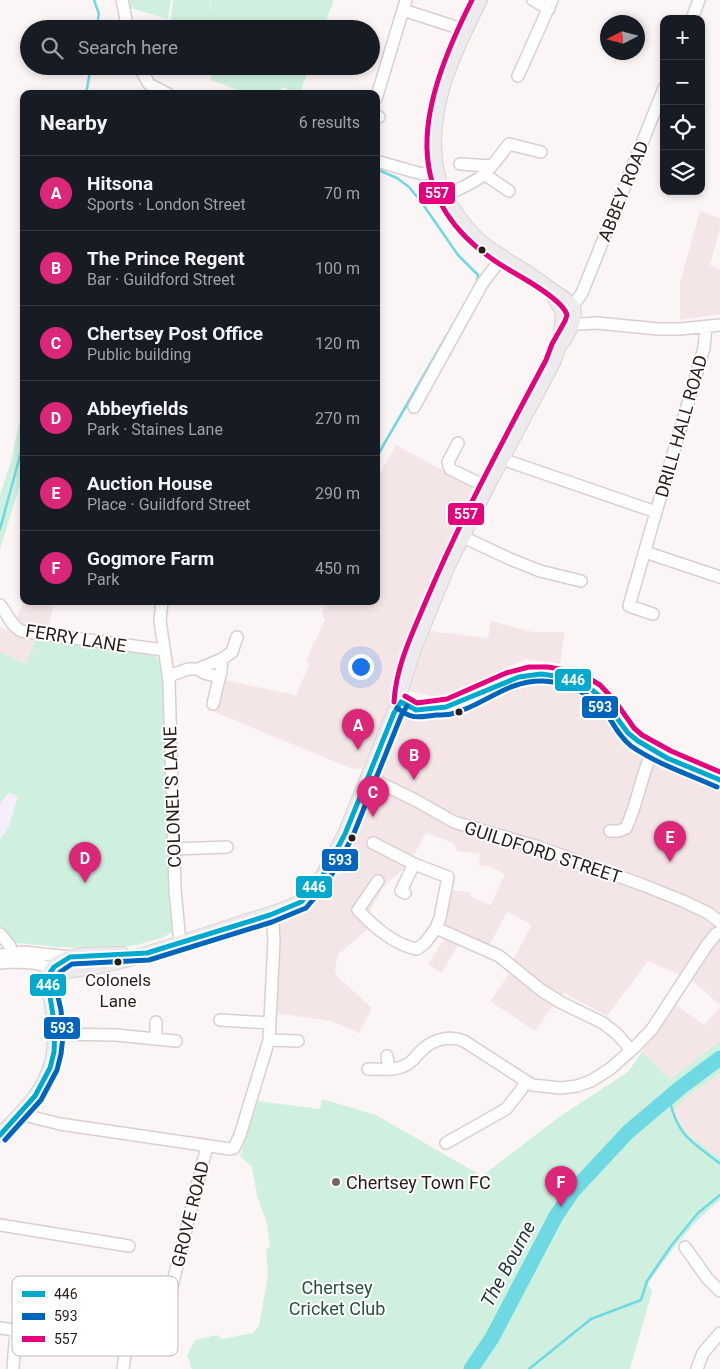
<!DOCTYPE html>
<html lang="en">
<head>
<meta charset="utf-8">
<style>
	:root { --surface:#171b24; --page:#20242c; --text:#f1f3f6; --muted:#9ea1a6; --line:#363941; --accent:#db2777 }
	body { margin:0; font-family:Roboto,sans-serif; background:var(--page); color:var(--text) }
	.controls { position:absolute; right:15px; top:15px; display:grid; overflow:hidden; border-radius:10px; box-shadow:0 2px 8px #0003 }
	.controls button { width:45px; height:45px; display:grid; place-items:center; padding:0; border:0; border-bottom:1px solid var(--line); background:var(--surface); color:var(--text); font:25px sans-serif }
	.compass { position:absolute; left:600px; top:15px; width:45px; height:45px; border-radius:50%; background:var(--surface); box-shadow:0 2px 8px #0003; rotate:264deg }
	.you { position:absolute; left:360px; top:666px; width:18px; height:18px; margin:-12px; border:4px solid #fff; border-radius:50%; background:#1a73e8; box-shadow:0 0 0 8px #1a73e833 }
	.badge { display:grid; place-items:center; width:32px; height:32px; border-radius:50%; background:var(--accent); color:#fff; font-size:16px; font-weight:700 }
	.pin { position:absolute; translate:-50% -41px; filter:drop-shadow(0 1px 2px #0008) }
	.pin::after { content:''; position:absolute; top:26px; width:18px; height:15px; background:inherit; clip-path:polygon(0 0,100% 0,50% 100%) }
	.list { margin:0; padding:0; list-style:none }
	h2 { display:flex; justify-content:space-between; align-items:center; height:65px; margin:0; padding:0 20px; font-size:21px }
	h2 small { font-size:16px; font-weight:400; color:var(--muted) }
	.list li { display:grid; grid-template-columns:32px 1fr auto; gap:15px; align-items:center; box-sizing:border-box; height:75px; padding:0 20px; border-top:1px solid var(--line) }
	.list b { display:block; font-size:19px; white-space:nowrap }
	.list p { margin:0; font-size:16px; white-space:nowrap; color:var(--muted) }
	.list em { font-size:16px; font-style:normal; color:var(--muted) }
	.icon { flex:none; width:28px; height:28px; fill:none; stroke:currentColor; stroke-width:2; stroke-linecap:round; stroke-linejoin:round }
	.map { position:relative; flex:none; width:720px; height:1369px; overflow:hidden }
	.search { position:absolute; background:var(--surface); box-shadow:0 2px 8px #0003; left:20px; top:20px; width:360px; height:55px; display:flex; align-items:center; gap:12px; box-sizing:border-box; padding:0 18px; border-radius:28px; color:var(--muted); font-size:19px }
	.panel { position:absolute; background:var(--surface); box-shadow:0 2px 8px #0003; left:20px; top:90px; width:360px; height:515px; border-radius:10px }
	.map>svg:first-child { display:block }
</style>
</head>
<body>
<div class="map">
<svg width="720" height="1369" viewBox="0 0 720 1369">
	<rect width="100%" height="100%" fill="#fbf6f5"/>
	<!-- commercial -->
	<path fill="#f4e6e7" d="M700 211 720 218V228L710 265 720 270V314L680 320V283Z
		M396 445 455 477 478 486 436 569 395 686 389 711 362 768 353 769 214 712V707L224 680 296 695 309 665 306 660 325 620 322 615 326 601H376V480Z
		M24 601H54L48 630 14 624Z
		M491 621 533 632H565L560 664 526 659 457 692 434 697 410 691 412 682 429 631 488 638Z
		M0 627 24 637H37L26 664 0 652Z
		M543 682 559 684 579 690 604 709 629 744 720 786V1005L691 980 648 961 607 1016 564 993 553 1005 535 1031 490 1001 509 974 514 958 532 925 507 912 489 946 460 942 441 973 428 964 446 936 444 922 451 890 471 892V897L491 905 505 874 487 865 486 867 479 865 480 854 457 851 454 843 426 833 409 864 383 887 370 911 369 928 338 955 335 970 337 976 372 1008 359 1033 332 1021 274 1013 275 923 312 906 329 878 399 717 403 714 424 718 441 715 499 693 513 685Z
		M676 1005 704 1025 720 1007V1041L670 1079 642 1052Z
		M720 1073V1158L685 1132 673 1109 686 1098Z"/>
	<!-- industrial -->
	<path fill="#f6effa" d="M9 793 19 795 8 829 0 839V803Z"/>
	<!-- green -->
	<path fill="#cff0de" d="M128 0H171L168 19 130 8Z
		M173 0H210L209 10 211 0H334L323 29H170Z
		M213 66H310L300 93 282 87 279 94H248L211 80Z
		M23 347 24 348V472L0 549V494L10 465 23 407Z
		M37 637 154 654 163 666 172 932 164 937 137 945 108 949 60 947 16 943 0 926V839L8 829 18 796 9 793 0 803V652L26 664Z
		M720 1041V1073L686 1098 673 1110 685 1132 720 1158V1200C691 1224 669 1253 648 1284L652 1292 630 1369H192L187 1355 195 1340 217 1335 222 1339 253 1333 259 1326 268 1275 266 1249 270 1248 267 1223 257 1196 252 1167 240 1156 257 1101 320 1109 322 1099 376 1115 482 1176 559 1117 628 1072 642 1052 670 1079Z"/>
	<g fill="none" stroke-linecap="round" stroke-linejoin="round">
		<!-- stream -->
		<path stroke="#6fd9e3" stroke-width="2.5" d="M94 0 99 14 96 29
			M86 94 91 66
			M376 169 397 178 409 187 422 203 458 255 478 275 477 283
			M376 458 454 323
			M0 529 24 441
			M669 1098C678 1137 690 1140 719 1163
			M529 1369 591 1319 641 1300 647 1281 671 1246 698 1213 720 1195"/>
		<!-- river -->
		<path stroke="#6fd9e3" stroke-width="15" d="M471 1369 492 1338 556 1216 573 1191 628 1132 680 1088 720 1058"/>
		<!-- minor casing -->
		<g stroke="#d9d0ce" stroke-width="14">
			<path id="minor" d="M122 0 128 29
				M533 0 549 9
				M403 10 465 30
				M692 19 699 0
				M139 66 149 84 168 94
				M518 76 552 0
				M376 99 406 0
				M376 116 379 117
				M376 161 422 174 437 172
				M460 164 491 166
				M484 174 509 191
				M445 196C457 189 473 184 483 175 493 166 501 154 509 144L541 152
				M565 311 572 307 582 293 664 88
				M565 322 581 324 597 323 658 329H680L720 325
				M414 407 482 284 503 256
				M458 443 448 462 450 469 487 487
				M502 459 656 512 704 348 706 327
				M463 537 510 559 540 571 581 581
				M645 552 720 577
				M162 601 160 621 169 681 175 889 180 943
				M0 605C8 614 10 625 21 631L164 650
				M653 614 629 606 656 512
				M198 669 204 673 219 677
				M169 676 188 669H198L222 659 232 652 237 637
				M213 704 221 671 222 659
				M368 777 415 800 454 822 539 847 643 885 683 901 708 913 720 922
				M610 831H619L626 828C638 803 641 775 653 750
				M373 843 414 864 448 877 440 918 436 928
				M174 849 227 847
				M378 881 358 910C374 927 394 945 417 949L425 943 436 928 499 956 541 990 560 1002 603 1023 617 1034 631 1050
				M405 893 401 891 414 864
				M0 934 10 946 13 958
				M0 955 24 952 70 957
				M0 963 14 962 35 963 60 971
				M220 1020 270 1023
				M55 1034 116 1035 176 1041
				M156 1038V1022
				M269 1040 298 1041
				M387 1056 389 1069
				M368 1069C379 1069 393 1071 404 1066 412 1063 415 1057 421 1051 433 1039 449 1035 464 1041L532 1085 561 1088 577 1086 591 1081 610 1069 636 1046 652 1029 707 945 716 934 720 932
				M20 1114 60 1124 230 1149 234 1148 240 1135 269 1040 274 942 273 925 270 915
				M446 1143 506 1109 521 1090 526 1081
				M0 1225 129 1246
				M685 1247 707 1278 720 1291
				M0 1328 131 1347C145 1346 156 1338 162 1326L207 1146
				M13 1369 16 1330
				M123 1369 126 1346
				M697 1369 703 1353 720 1333"/>
		</g>
		<!-- major casing -->
		<g stroke="#d7d3d1" stroke-width="16">
			<path id="major" d="M480 0C452 55 422 117 439 180 445 202 469 234 487 247 508 262 530 273 550 289 558 295 568 299 573 308 577 317 569 332 564 340
				M401 702C414 712 417 712 432 708 438 707 445 708 451 706 469 699 485 689 503 682 517 676 532 673 547 674 580 677 597 688 616 715 622 724 628 735 638 741 662 758 693 768 720 780
				M52 1004 56 982 61 974 66 971 100 966 134 958 282 910 301 902 321 879 345 834 394 713 401 702V690L414 649 447 568 487 487 553 363 560 344 563 313 550 289
				M0 1135C20 1115 43 1094 51 1065 57 1046 55 1025 52 1005 51 997 47 990 48 982 49 976 51 970 55 965 68 952 104 955 122 954"/>
		</g>
		<!-- minor -->
		<use href="#minor" stroke="#fefefe" stroke-width="11"/>
		<!-- major -->
		<use href="#major" stroke="#edeaee" stroke-width="14"/>
		<!-- bus-1 casing -->
		<g stroke="#fff" stroke-width="9">
			<path id="bus-1" d="M401 702 416 710 446 707 519 677 541 674 569 678 587 686 602 698 628 733 638 741 667 758 720 780
				M0 1135 35 1096 50 1068 54 1052 55 1028 48 984 50 973 54 967 70 957 147 953 270 915 301 902 321 879 345 834 394 713 401 702"/>
		</g>
		<!-- bus-2 casing -->
		<g stroke="#fff" stroke-width="9">
			<path id="bus-2" d="M397 708C413 720 417 717 436 715 441 715 446 715 451 714 484 706 506 680 543 681 572 682 594 696 610 719 616 729 622 739 631 746 657 764 688 774 717 787
				M5 1140 41 1100 57 1070 61 1054 63 1036 61 1010 55 984 60 972 72 964 149 960 272 922 306 908 327 883 352 838 401 716 407 706"/>
		</g>
		<!-- bus-3 casing -->
		<g stroke="#fff" stroke-width="9">
			<path id="bus-3" d="M405 696 417 703 447 699 506 673 529 667H548L571 671 590 679 600 685 615 701 634 728 642 735 671 751 720 772
				M394 702C396 666 412 634 426 601 461 518 504 439 546 360L552 344 565 321 567 315C563 300 525 279 511 271 391 202 420 104 472 0"/>
		</g>
		<!-- bus-1 -->
		<use href="#bus-1" stroke="#00a9ce" stroke-width="5"/>
		<!-- bus-2 -->
		<use href="#bus-2" stroke="#0065bd" stroke-width="5"/>
		<!-- bus-3 -->
		<use href="#bus-3" stroke="#e5007d" stroke-width="5"/>
	</g>
	<!-- markers -->
	<g fill="#291c17" stroke="#fff" stroke-width="2">
		<circle cx="482" cy="250" r="4.5"/>
		<circle cx="459" cy="712" r="4.5"/>
		<circle cx="352" cy="838" r="4.5"/>
		<circle cx="118" cy="962" r="4.5"/>
	</g>
	<circle fill="#726865" stroke="#fff" stroke-width="2" cx="336" cy="1182" r="5"/>
	<g text-anchor="middle" dominant-baseline="central" stroke-width="4" stroke-linejoin="round" paint-order="stroke">
		<!-- bus labels -->
		<g font-size="17" fill="#291c17" stroke="#fff">
			<text x="118" y="980">Colonels<tspan x="118" dy="21">Lane</tspan></text>
		</g>
		<!-- street labels -->
		<g font-size="18" fill="#291c17" stroke="#fff">
			<text transform="translate(623 191) rotate(-68)">ABBEY ROAD</text>
			<text transform="translate(681 426) rotate(-74)">DRILL HALL ROAD</text>
			<text transform="translate(76 638) rotate(9)">FERRY LANE</text>
			<text transform="translate(172 797) rotate(-92)">COLONEL'S LANE</text>
			<text transform="translate(543 852) rotate(18)">GUILDFORD STREET</text>
			<text transform="translate(190 1214) rotate(-76)">GROVE ROAD</text>
		</g>
		<!-- poi labels -->
		<g font-size="18" fill="#291c17" stroke="#fff" text-anchor="start">
			<text x="346" y="1182">Chertsey Town FC</text>
		</g>
		<!-- park labels -->
		<g font-size="18" fill="#275440" stroke="#fff">
			<text x="337" y="1287">Chertsey<tspan x="337" dy="21">Cricket Club</tspan></text>
		</g>
		<!-- water labels -->
		<g font-size="19" font-style="italic" fill="#1e3638" stroke="#fff">
			<text transform="translate(508 1264) rotate(-62)">The Bourne</text>
		</g>
	</g>
	<!-- legend -->
	<rect x="12" y="1276" width="166" height="80" rx="8" fill="#fff" stroke="#bfbbb9" stroke-width="1"/>
	<rect x="22" y="1291" width="23" height="6" fill="#00a9ce"/>
	<rect x="22" y="1313" width="23" height="7" fill="#0065bd"/>
	<rect x="22" y="1336" width="23" height="6" fill="#e5007d"/>
	<g font-size="14" fill="#291c17">
		<text x="54" y="1299">446</text>
		<text x="54" y="1321">593</text>
		<text x="54" y="1344">557</text>
	</g>
	<g stroke="#fff" stroke-width="2">
		<rect x="418" y="181" width="38" height="24" rx="5" fill="#e5007d"/>
		<rect x="447" y="502" width="38" height="24" rx="5" fill="#e5007d"/>
		<rect x="554" y="668" width="38" height="24" rx="5" fill="#00a9ce"/>
		<rect x="581" y="695" width="38" height="24" rx="5" fill="#0065bd"/>
		<rect x="321" y="848" width="38" height="24" rx="5" fill="#0065bd"/>
		<rect x="295" y="875" width="38" height="24" rx="5" fill="#00a9ce"/>
		<rect x="29" y="973" width="38" height="24" rx="5" fill="#00a9ce"/>
		<rect x="43" y="1016" width="38" height="24" rx="5" fill="#0065bd"/>
	</g>
	<g font-size="14" text-anchor="middle" font-weight="bold" fill="#fff">
		<text x="437" y="198">557</text>
		<text x="466" y="519">557</text>
		<text x="573" y="685">446</text>
		<text x="600" y="712">593</text>
		<text x="340" y="865">593</text>
		<text x="314" y="892">446</text>
		<text x="48" y="990">446</text>
		<text x="62" y="1033">593</text>
	</g>
</svg>
<div class="controls">
<button>+</button>
<button>−</button>
<button><svg class="icon" aria-label="locate" viewBox="0 0 24 24"><circle cx="12" cy="12" r="6"/><path d="M12 2v4M12 18v4M2 12h4M18 12h4"/></svg></button>
<button><svg class="icon" aria-label="layers" viewBox="0 0 24 24"><path d="M12 4l9 5-9 5-9-5zM3 14l9 5 9-5"/></svg></button>
</div>
<svg class="compass" viewBox="-18 -18 36 36"><path d="M0-13l5 13h-10z" fill="#e53935"/><path d="M0 13l5-13h-10z" fill="#9ea1a6"/></svg>
<div class="you"></div>
<div class="pin badge" style="left:358px;top:750px">A</div>
<div class="pin badge" style="left:414px;top:780px">B</div>
<div class="pin badge" style="left:373px;top:817px">C</div>
<div class="pin badge" style="left:85px;top:883px">D</div>
<div class="pin badge" style="left:670px;top:862px">E</div>
<div class="pin badge" style="left:561px;top:1207px">F</div>
<div class="search"><svg class="icon" aria-label="search" viewBox="0 0 24 24"><circle cx="10" cy="10" r="6"/><path d="M15 15l6 6"/></svg>Search here</div>
<section class="panel">
<h2>Nearby<small>6 results</small></h2>
<ul class="list">
<li><span class="badge">A</span><div><b>Hitsona</b><p>Sports · London Street</p></div><em>70 m</em></li>
<li><span class="badge">B</span><div><b>The Prince Regent</b><p>Bar · Guildford Street</p></div><em>100 m</em></li>
<li><span class="badge">C</span><div><b>Chertsey Post Office</b><p>Public building</p></div><em>120 m</em></li>
<li><span class="badge">D</span><div><b>Abbeyfields</b><p>Park · Staines Lane</p></div><em>270 m</em></li>
<li><span class="badge">E</span><div><b>Auction House</b><p>Place · Guildford Street</p></div><em>290 m</em></li>
<li><span class="badge">F</span><div><b>Gogmore Farm</b><p>Park</p></div><em>450 m</em></li>
</ul>
</section>
</div>
</body>
</html>
